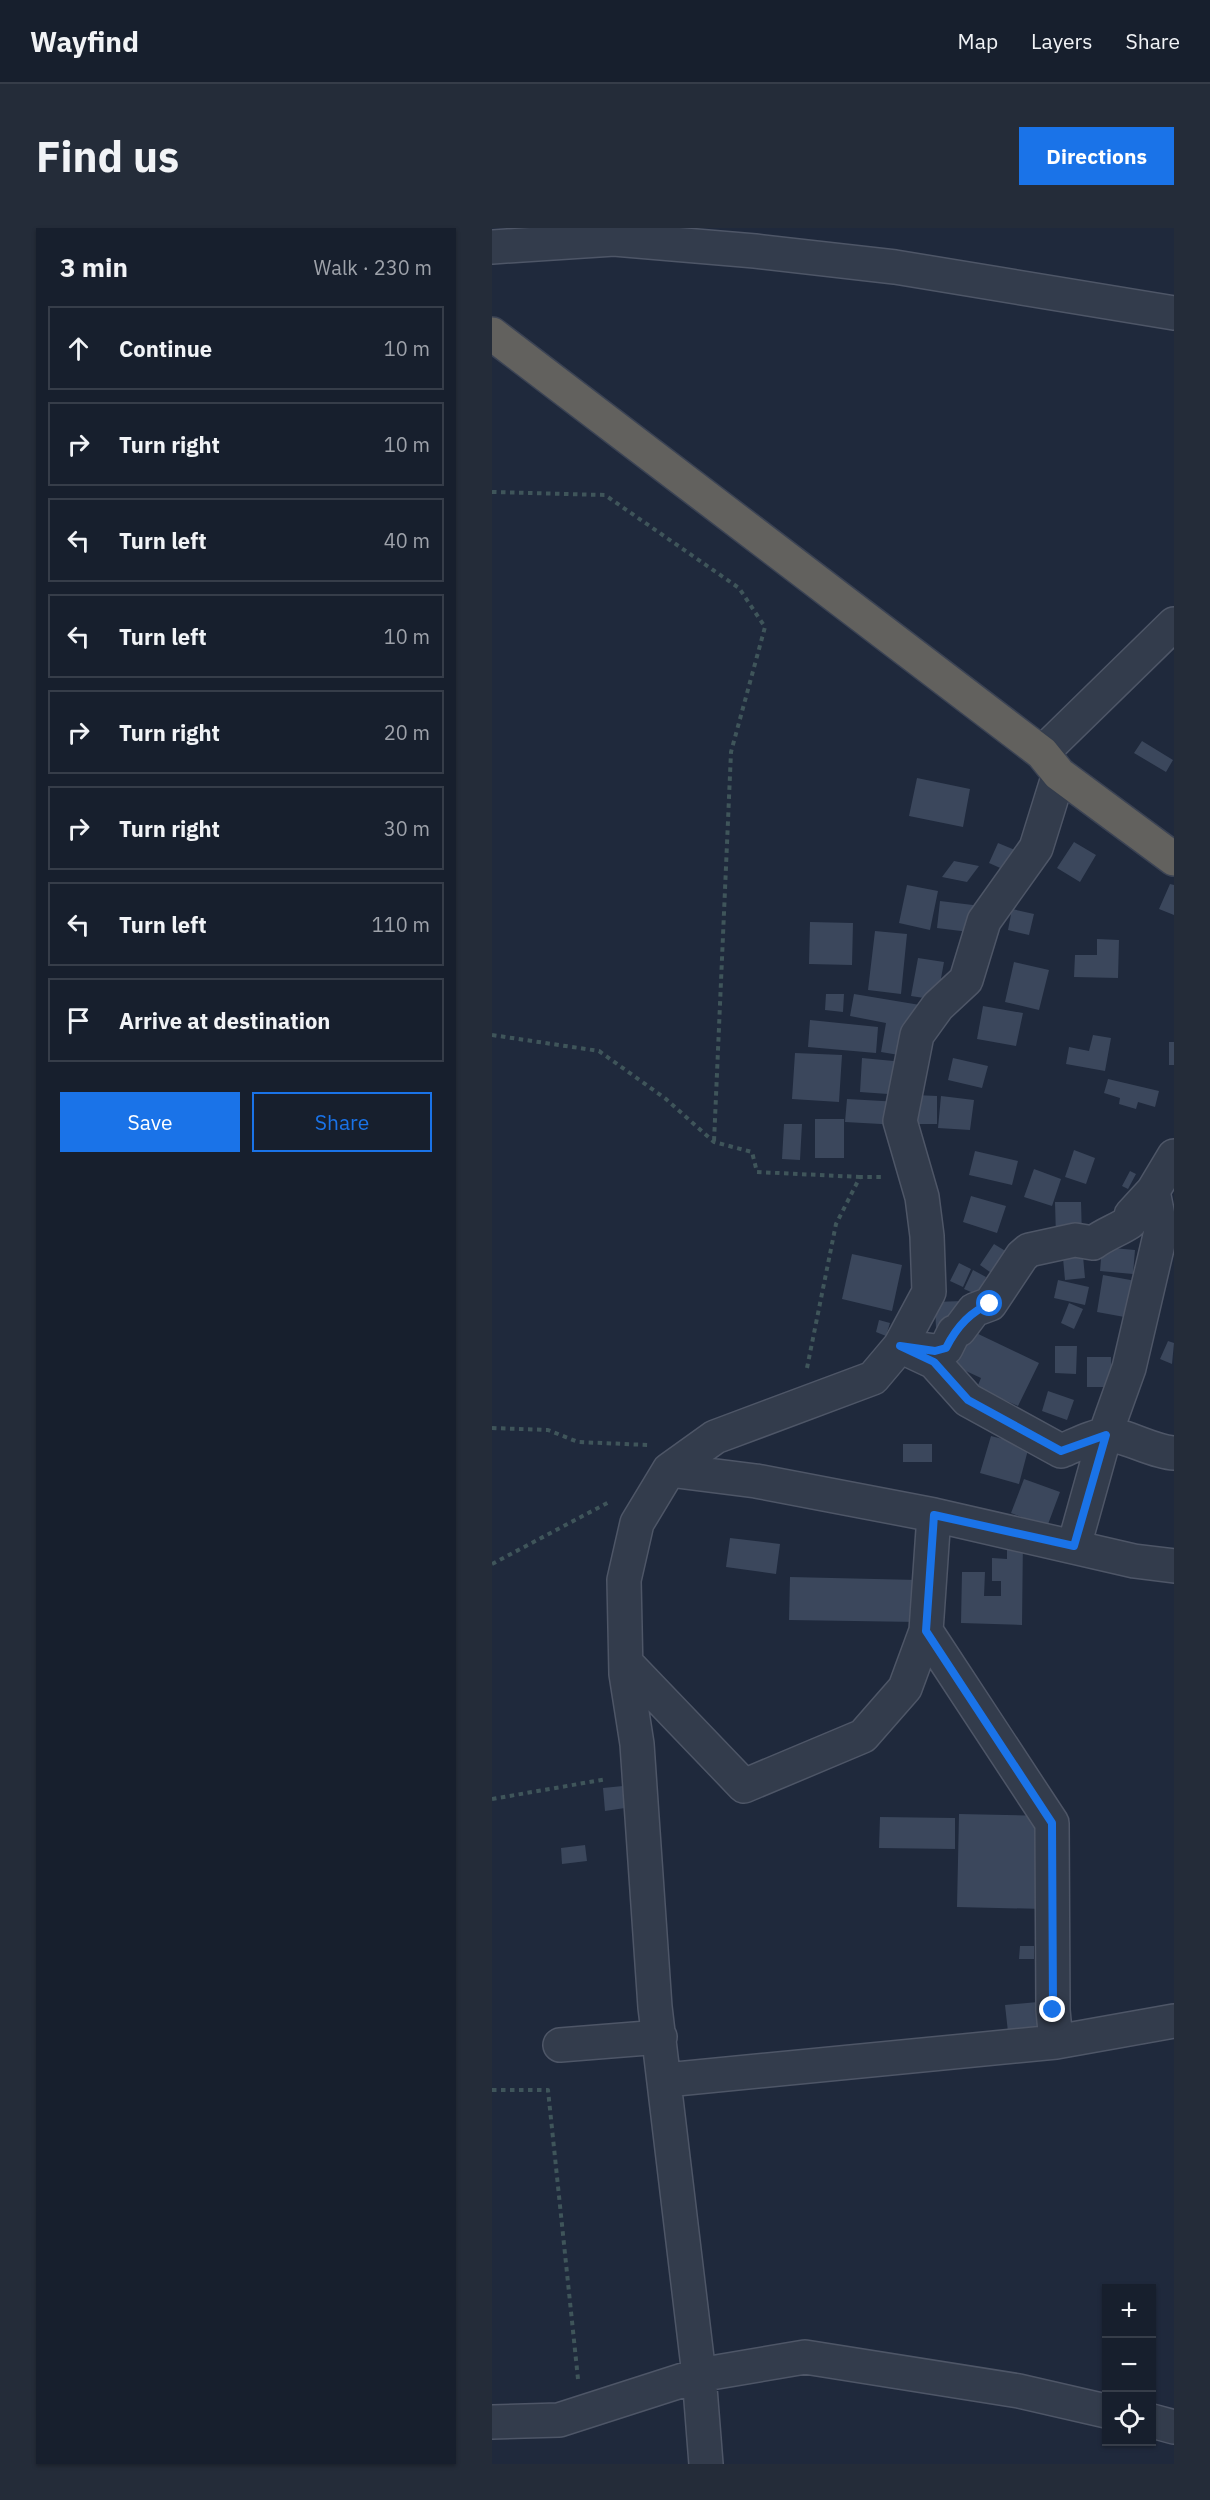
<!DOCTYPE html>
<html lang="en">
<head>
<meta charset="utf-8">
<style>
	:root { --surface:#171f2d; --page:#242c39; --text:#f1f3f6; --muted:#9ea2aa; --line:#363d49; --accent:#1a73e8 }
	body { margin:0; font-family:"IBM Plex Sans",sans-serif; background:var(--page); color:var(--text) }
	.controls { position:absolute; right:18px; bottom:18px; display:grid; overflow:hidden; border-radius:0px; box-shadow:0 2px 4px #0004 }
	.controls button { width:54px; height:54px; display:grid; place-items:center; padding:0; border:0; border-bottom:2px solid var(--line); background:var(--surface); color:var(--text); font:30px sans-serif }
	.stop { position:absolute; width:18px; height:18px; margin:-14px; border:4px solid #1a73e8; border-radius:50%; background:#fff }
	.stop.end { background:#1a73e8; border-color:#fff; box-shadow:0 2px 6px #0008 }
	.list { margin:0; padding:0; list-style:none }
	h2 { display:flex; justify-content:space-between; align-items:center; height:78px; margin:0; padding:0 24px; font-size:26px }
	h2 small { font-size:20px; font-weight:400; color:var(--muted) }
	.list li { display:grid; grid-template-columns:39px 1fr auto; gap:18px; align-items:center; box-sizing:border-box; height:84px; margin:0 12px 12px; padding:0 12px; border:2px solid var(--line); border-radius:0px }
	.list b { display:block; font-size:22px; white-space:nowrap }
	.list em { font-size:20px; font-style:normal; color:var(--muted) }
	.actions { display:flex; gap:12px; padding:18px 24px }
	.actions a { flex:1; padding:14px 0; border:2px solid var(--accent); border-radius:0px; text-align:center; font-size:21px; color:var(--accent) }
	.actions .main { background:var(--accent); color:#fff }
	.icon { flex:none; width:33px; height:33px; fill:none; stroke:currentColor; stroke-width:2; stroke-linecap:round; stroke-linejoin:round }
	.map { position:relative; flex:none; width:682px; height:2236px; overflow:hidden; border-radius:0px }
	header { display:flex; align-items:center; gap:36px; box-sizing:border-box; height:84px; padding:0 30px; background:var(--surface); border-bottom:2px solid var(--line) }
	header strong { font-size:28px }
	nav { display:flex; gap:33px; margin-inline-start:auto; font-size:21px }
	.intro { display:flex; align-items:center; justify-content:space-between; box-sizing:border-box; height:144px; padding:0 36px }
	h1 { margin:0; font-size:42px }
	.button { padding:15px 27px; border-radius:0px; background:var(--accent); color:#fff; font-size:21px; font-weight:700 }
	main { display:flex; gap:36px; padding:0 36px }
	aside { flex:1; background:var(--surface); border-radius:0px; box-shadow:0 2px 4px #0004 }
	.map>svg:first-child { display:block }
</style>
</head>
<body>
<header>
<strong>Wayfind</strong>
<nav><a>Map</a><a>Layers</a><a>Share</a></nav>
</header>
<div class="intro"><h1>Find us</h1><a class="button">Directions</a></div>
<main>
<aside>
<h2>3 min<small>Walk · 230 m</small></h2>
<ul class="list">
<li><svg class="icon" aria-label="ahead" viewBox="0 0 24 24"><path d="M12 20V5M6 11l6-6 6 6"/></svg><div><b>Continue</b></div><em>10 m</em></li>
<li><svg class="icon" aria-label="right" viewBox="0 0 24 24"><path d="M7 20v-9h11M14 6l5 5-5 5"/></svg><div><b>Turn right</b></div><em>10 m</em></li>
<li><svg class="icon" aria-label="left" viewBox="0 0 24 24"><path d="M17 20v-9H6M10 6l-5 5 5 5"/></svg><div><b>Turn left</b></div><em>40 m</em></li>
<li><svg class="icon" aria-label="left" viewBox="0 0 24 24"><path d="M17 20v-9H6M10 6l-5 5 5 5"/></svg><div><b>Turn left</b></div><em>10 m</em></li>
<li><svg class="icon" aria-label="right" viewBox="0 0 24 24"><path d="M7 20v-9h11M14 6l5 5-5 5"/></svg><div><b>Turn right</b></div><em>20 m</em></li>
<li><svg class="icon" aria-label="right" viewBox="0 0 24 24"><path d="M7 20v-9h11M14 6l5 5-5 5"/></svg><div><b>Turn right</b></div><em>30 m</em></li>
<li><svg class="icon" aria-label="left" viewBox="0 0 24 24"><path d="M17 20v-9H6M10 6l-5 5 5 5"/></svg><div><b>Turn left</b></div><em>110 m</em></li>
<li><svg class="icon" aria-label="arrive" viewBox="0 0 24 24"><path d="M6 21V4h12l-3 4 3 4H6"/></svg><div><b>Arrive at destination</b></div></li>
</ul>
<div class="actions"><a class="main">Save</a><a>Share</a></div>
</aside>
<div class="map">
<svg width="682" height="2236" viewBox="0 0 682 2236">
	<rect width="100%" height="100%" fill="#1f293c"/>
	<!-- building -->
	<path fill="#3b475c" d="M650 513 681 532 674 544 642 525Z
		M425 550 478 561 471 599 417 588Z
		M582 614 604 627 588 654 565 640Z
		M506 615 533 626 524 647 497 635Z
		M462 633 487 638 475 654 450 649Z
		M678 656 682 657V687L667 681Z
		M415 657 446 663 438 702 407 695Z
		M448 673 489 678 485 705 445 700Z
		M520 681 542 686 537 707 516 702Z
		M318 694 361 695 360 737 317 736Z
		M383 703 415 706 409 766 376 762Z
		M605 711 627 712 626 750 582 749 583 727H605Z
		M426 730 452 734 445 772 419 768Z
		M522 734 557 742 547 782 513 774Z
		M334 766H352L351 784 333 782Z
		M362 766 428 777 419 829 389 824 394 795 358 788Z
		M491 778 531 785 524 818 485 811Z
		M318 792 386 799 384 825 316 819Z
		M601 807 619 810 613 843 574 836 577 819 597 823Z
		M677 814H682V837H677Z
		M303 825 350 827 347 874 300 871Z
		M370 830 412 834 410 867 368 864Z
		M461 830 496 838 490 860 456 852Z
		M616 851 667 863 663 879 646 874 644 881 627 876 628 870 612 865Z
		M423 867 445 868V896H423Z
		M449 868 482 872 478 902 446 900Z
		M355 871 408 874 407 897 353 894Z
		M323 891H352V930H323Z
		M292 896H310L308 932 290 931Z
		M582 922 603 930 594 956 573 949Z
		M483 923 526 933 520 957 477 947Z
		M542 941 569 951 560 978 532 969Z
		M638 943 644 946 636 961 630 958Z
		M479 968 514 978 505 1005 471 994Z
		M563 974H589L590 1008 564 1009Z
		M502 1016 520 1027 505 1049 488 1037Z
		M590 1017 593 1050 573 1052 570 1019Z
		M610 1019 643 1022 641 1046 608 1043Z
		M360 1026 410 1037 400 1083 350 1071Z
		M467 1035 479 1041 471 1059 458 1053Z
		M481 1042 494 1049 486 1067 472 1061Z
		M611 1047 644 1053 638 1090 605 1084Z
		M566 1052 597 1059 593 1077 562 1070Z
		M470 1073V1083L460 1084 461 1100 444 1101 443 1074Z
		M577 1075 591 1081 582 1101 569 1095Z
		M387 1092 398 1095 394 1108 384 1104Z
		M480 1103 547 1135 526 1178 501 1167 500 1170 484 1162 489 1150 463 1138Z
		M676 1113 682 1115 680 1136 668 1131Z
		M563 1118H585L584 1146 563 1145Z
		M595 1129H619L620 1159H595Z
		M556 1163 582 1172 575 1192 550 1183Z
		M499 1208 537 1218 527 1256 488 1245Z
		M411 1216H440V1234H411Z
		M532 1251 568 1264 555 1299 519 1285Z
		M515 1309H531L530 1397 469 1395 470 1344H493L492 1368H509V1353H500V1330L515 1331Z
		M238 1310 288 1316 284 1346 234 1339Z
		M298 1349 426 1352V1394L297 1392Z
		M131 1558 133 1580 113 1583 111 1560Z
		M467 1586 554 1588 552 1681 465 1679Z
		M388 1589 463 1590V1621L387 1620Z
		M93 1617 95 1633 70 1636 69 1620Z
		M528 1718H542V1731H527Z
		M546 1774 550 1809 517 1813 513 1777Z"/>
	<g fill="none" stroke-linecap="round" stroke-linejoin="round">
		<!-- minor casing -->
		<g stroke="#4e5667" stroke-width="36">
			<path id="minor" d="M0 19 122 11 263 23 403 39 682 85
				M550 525 682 396
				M567 546 544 620 492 693 474 752 446 778 425 807 408 893 430 969 435 1008 437 1064 408 1118 442 1134 476 1172 569 1223C580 1219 603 1207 614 1207 633 1206 660 1224 682 1225
				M177 1242 264 1253 442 1287
				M582 1318 613 1207 637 1140 669 1003 661 963
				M682 1338 642 1333 442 1287 434 1403 560 1595 561 1782 564 1814 682 1793
				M134 1435 252 1558 371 1508 413 1460 434 1403
				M68 1817 168 1809
				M174 1852 564 1814
				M660 2193 682 2199
				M0 2194 67 2192 207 2147 313 2129 527 2163 614 2183
				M214 2236 207 2147 163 1779 145 1516 134 1446 132 1352 145 1295 177 1242 223 1209 381 1150 408 1118 443 1123 454 1120 462 1104 467 1102 482 1082 498 1076 530 1028 537 1022 583 1012 601 1015C613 1006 626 1002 638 994L639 987 661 963 682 928"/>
		</g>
		<!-- trunk casing -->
		<g stroke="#3b4354" stroke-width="36">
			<path id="trunk" d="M0 106 550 525 567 546 682 631"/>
		</g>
		<!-- path -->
		<path stroke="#3f555a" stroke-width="4" stroke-dasharray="4.5 4.5" stroke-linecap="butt" d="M0 264 113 267 247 360 273 399 239 524 222 914
			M0 807 107 823 174 871 222 914 260 924 265 944 368 949
			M315 1140 344 996 368 949H392
			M0 1200 56 1202 86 1214 156 1217
			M0 1336 119 1273
			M0 1571 115 1551
			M0 1862H56L86 2151"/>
		<!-- minor -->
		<use href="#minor" stroke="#333c4c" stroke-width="33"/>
		<!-- trunk -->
		<use href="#trunk" stroke="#62615e" stroke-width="33"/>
	</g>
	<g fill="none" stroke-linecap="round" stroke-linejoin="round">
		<!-- route -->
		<path stroke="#1a73e8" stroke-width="8" d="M498 1076C477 1084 464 1100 454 1120L443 1123 408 1118 442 1134 476 1172 569 1223 614 1207 582 1318 442 1287 434 1403 560 1595 561 1782"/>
	</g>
</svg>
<div class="controls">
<button>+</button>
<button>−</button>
<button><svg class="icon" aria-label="locate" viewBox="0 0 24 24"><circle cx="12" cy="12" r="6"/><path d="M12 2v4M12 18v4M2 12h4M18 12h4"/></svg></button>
</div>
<div class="stop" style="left:498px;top:1076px"></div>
<div class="stop end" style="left:561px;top:1782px"></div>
</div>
</main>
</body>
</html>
